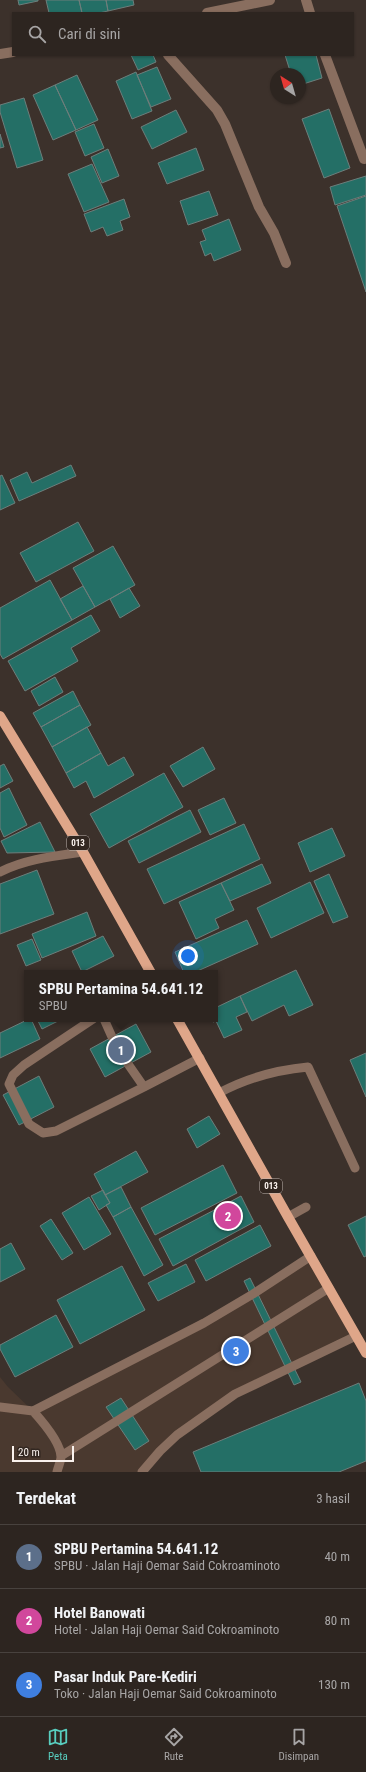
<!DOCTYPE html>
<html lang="id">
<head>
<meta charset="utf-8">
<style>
	:root { --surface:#2d2520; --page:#352d29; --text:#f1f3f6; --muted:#a7a5a5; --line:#48423e; --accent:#58cebf }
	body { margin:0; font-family:"Roboto Condensed",sans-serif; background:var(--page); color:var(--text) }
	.compass { position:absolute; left:270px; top:68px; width:36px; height:36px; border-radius:50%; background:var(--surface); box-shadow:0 1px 3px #0004; rotate:323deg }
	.scale { position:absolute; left:12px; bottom:10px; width:62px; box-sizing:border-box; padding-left:4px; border:2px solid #faf2ee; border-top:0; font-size:11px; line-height:14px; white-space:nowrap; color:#faf2ee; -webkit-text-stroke:3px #322721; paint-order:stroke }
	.you { position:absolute; left:188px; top:956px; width:14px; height:14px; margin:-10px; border:3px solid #fff; border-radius:50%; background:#1a73e8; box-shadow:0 0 0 6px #1a73e833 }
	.badge { display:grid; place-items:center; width:26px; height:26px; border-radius:50%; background:var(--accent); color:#fff; font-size:13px; font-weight:700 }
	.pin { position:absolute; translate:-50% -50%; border:2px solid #fff; box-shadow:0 1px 4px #0006 }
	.popup { position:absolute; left:24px; top:970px; width:194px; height:52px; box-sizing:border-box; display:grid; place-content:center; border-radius:0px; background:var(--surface); filter:drop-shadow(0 1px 3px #0005); font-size:13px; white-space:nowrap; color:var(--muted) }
	.popup b { font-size:15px; color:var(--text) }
	.popup::after { content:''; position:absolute; left:50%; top:100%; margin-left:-8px; border:8px solid transparent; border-top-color:var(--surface) }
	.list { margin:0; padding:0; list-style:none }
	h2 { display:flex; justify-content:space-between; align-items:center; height:52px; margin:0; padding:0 16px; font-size:17px }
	h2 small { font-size:13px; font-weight:400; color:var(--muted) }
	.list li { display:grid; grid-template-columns:26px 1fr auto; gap:12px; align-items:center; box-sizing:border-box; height:64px; padding:0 16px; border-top:1px solid var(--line) }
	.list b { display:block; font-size:15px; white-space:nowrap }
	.list p { margin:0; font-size:13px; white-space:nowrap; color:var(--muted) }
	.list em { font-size:13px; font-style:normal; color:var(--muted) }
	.icon { flex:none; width:22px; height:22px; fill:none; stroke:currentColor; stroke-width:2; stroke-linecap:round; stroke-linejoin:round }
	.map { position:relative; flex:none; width:366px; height:1472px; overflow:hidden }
	.search { position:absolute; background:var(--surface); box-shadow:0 1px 3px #0004; left:12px; right:12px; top:12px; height:44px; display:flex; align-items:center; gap:10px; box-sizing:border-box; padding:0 14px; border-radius:0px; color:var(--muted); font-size:15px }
	.sheet { height:244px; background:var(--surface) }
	nav { display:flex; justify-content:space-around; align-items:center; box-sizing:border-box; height:56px; border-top:1px solid var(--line); background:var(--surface); font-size:11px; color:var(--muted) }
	nav a { display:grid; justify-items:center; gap:2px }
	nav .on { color:var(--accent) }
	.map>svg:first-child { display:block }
</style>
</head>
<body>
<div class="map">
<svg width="366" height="1472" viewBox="0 0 366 1472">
	<rect width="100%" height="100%" fill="#3c312b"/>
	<!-- built -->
	<path fill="#4a392f" d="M311 1256 356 1336 235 1394 177 1435 142 1472H0V1377L8 1387 33 1411 204 1323Z"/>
	<!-- building -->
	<path fill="#246f66" stroke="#6d7e7b" d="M18 0H38V1L19 5Z
		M46 0H79L82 13H49Z
		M79 0H106L108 11 99 13H82Z
		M106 0H133L134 5 108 11Z
		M131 55H153L156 62 138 70Z
		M285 55H316L322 78 300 85V74H291Z
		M157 67 171 99 151 107 137 75Z
		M136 72 152 111 132 119 116 81Z
		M77 75 98 120 76 130 55 85Z
		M55 85 76 130 53 140 33 95Z
		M24 98 43 160 17 168 0 112V105Z
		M329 109 350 168 324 178 302 119Z
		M176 110 187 132 152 149 141 127Z
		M94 124 104 148 85 156 75 132Z
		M0 134 4 147 0 148Z
		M196 148 204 170 167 184 158 163Z
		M108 149 119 176 102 183 91 157Z
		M92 164 109 202 84 212 68 174Z
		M366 176V195L335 205 330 187Z
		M209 191 218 215 188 225 180 201Z
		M366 196V292L337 206Z
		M124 199 130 217 120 221 123 230 107 236 103 227 91 232 84 214Z
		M229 219 241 250 214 261 211 253 205 256 200 242 206 240 202 230Z
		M71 465 76 476 19 501 10 480 27 472 32 483Z
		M2 475 15 503 0 510V476Z
		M78 522 94 551 36 582 20 553Z
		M113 546 135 585 95 607 73 568Z
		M50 580 72 620 3 659 0 654V608Z
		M83 586 95 607 72 620 60 599Z
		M129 588 140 606 120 618 110 599Z
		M91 615 100 631 71 648 78 661 25 691 8 661Z
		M55 677 63 692 39 706 31 691Z
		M73 691 80 705 41 727 33 713Z
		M80 705 91 725 52 747 41 727Z
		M87 727 101 753 66 773 52 747Z
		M203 747 215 769 183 787 170 766Z
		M101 753 108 766 124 757 134 775 94 798 86 781 74 788 66 773Z
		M4 764 13 781 0 788V766Z
		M164 773 183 807 109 848 90 814Z
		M9 788 27 825 4 837 0 828V793Z
		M224 798 236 823 210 835 198 810Z
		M190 810 201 832 139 863 128 841Z
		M40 822 55 852 7 853 1 841Z
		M244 824 260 859 164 904 147 869Z
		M332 828 345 856 310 872 298 843Z
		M262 864 271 883 230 901 221 883Z
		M37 870 54 914 0 934V884Z
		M329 874 348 917 333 923 314 881Z
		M310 882 324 913 271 938 257 908Z
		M221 883 234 910 215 919 219 928 196 939 179 902Z
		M87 912 96 936 42 958 32 934Z
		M247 920 258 944 193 973H184L175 952Z
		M103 936 114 956 82 972 72 951Z
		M32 939 41 960 26 966 17 945Z
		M296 970 313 1005 289 1016 284 1005 252 1021 240 996Z
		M240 996 247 1012 236 1017 242 1030 224 1038 216 1021 213 1022 211 1019H215V1008Z
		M29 1019H31L40 1039 0 1058V1033Z
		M37 1019H62L42 1029Z
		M136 1024 151 1052 105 1077 90 1049Z
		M366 1053V1097L350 1060Z
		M39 1076 54 1107 19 1125 3 1095Z
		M209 1116 220 1134 197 1148 187 1129Z
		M136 1151 148 1172 105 1195 94 1174Z
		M223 1165 237 1193 155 1235 141 1208Z
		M121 1187 131 1207 113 1217 106 1205 110 1203 105 1195Z
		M103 1190 110 1203 99 1210 91 1196Z
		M241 1196 254 1222 173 1266 159 1239Z
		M89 1197 111 1234 84 1250 62 1213Z
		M131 1207 163 1265 144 1276 113 1217Z
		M366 1216V1256L364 1257 348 1225Z
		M51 1219 73 1253 62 1260 40 1226Z
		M260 1225 271 1246 206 1281 195 1260Z
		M11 1243 25 1269 0 1282V1249Z
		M186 1264 195 1282 158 1301 148 1283Z
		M122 1266 145 1310 80 1344 57 1300Z
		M250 1278 301 1382 294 1385 244 1281Z
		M56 1315 73 1347 15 1377 0 1349V1345Z
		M359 1383 366 1401V1461L339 1472H201L193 1452Z
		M121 1398 149 1441 135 1450 106 1407Z"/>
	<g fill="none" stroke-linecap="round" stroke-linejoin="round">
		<!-- service -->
		<path stroke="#896e5f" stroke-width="9" d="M0 872C25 859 55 856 83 852
			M93 1019 24 1065 13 1075 9 1084 29 1124 43 1133 56 1131 144 1087
			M104 1019 112 1037
			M128 1064 144 1087 200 1058
			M219 1093C247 1078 276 1070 308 1067L355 1168
			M288 1217 306 1207
			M0 1407 33 1411 204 1323 253 1294 311 1256
			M33 1411C42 1421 61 1443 61 1457 61 1461 58 1467 57 1472
			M61 1456 329 1288
			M142 1472 160 1451 177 1435 235 1394 356 1336"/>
		<!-- minor -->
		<path stroke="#896e5f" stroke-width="10" d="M306 0 310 13
			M168 55 217 110 225 124 259 207 274 233 286 263
			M325 55 364 159"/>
		<!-- tertiary -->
		<path stroke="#896e5f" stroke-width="10" d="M207 13 270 0
			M0 54 13 52"/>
		<!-- primary -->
		<path stroke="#dfa689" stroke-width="10" d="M0 716 83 852 151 973
			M177 1019 288 1217 366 1353"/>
	</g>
	<g text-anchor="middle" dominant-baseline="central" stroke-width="3" stroke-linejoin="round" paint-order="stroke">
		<!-- shield labels -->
		<g fill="#322721" stroke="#beb5b0" stroke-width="1">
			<rect x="67" y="836" width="22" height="14" rx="3"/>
			<rect x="260" y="1179" width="22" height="14" rx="3"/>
		</g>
		<g font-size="9" font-weight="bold" fill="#faf2ee">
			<text x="78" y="843">013</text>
			<text x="271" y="1186">013</text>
		</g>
	</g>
</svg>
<svg class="compass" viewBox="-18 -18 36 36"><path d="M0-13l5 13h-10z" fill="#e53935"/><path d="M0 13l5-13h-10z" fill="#a7a5a5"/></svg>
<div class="scale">20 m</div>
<div class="you"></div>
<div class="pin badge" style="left:121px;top:1050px;background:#5c6f8a">1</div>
<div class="popup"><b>SPBU Pertamina 54.641.12</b>SPBU</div>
<div class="pin badge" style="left:228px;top:1216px;background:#d1479c">2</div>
<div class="pin badge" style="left:236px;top:1351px;background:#3f7fe0">3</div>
<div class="search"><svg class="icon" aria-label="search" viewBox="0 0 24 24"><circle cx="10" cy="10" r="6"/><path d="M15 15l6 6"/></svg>Cari di sini</div>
</div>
<section class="sheet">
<h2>Terdekat<small>3 hasil</small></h2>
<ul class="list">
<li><span class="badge" style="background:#5c6f8a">1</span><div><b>SPBU Pertamina 54.641.12</b><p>SPBU · Jalan Haji Oemar Said Cokroaminoto</p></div><em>40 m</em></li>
<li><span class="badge" style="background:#d1479c">2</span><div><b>Hotel Banowati</b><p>Hotel · Jalan Haji Oemar Said Cokroaminoto</p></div><em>80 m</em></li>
<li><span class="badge" style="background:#3f7fe0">3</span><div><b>Pasar Induk Pare-Kediri</b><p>Toko · Jalan Haji Oemar Said Cokroaminoto</p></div><em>130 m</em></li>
</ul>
</section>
<nav>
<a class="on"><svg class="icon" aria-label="map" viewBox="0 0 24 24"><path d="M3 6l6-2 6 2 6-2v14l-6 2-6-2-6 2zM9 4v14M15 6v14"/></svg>Peta</a>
<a><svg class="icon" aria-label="directions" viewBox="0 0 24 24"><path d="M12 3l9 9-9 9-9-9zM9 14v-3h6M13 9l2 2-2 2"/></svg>Rute</a>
<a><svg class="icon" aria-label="saved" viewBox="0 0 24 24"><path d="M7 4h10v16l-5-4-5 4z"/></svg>Disimpan</a>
</nav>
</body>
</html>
